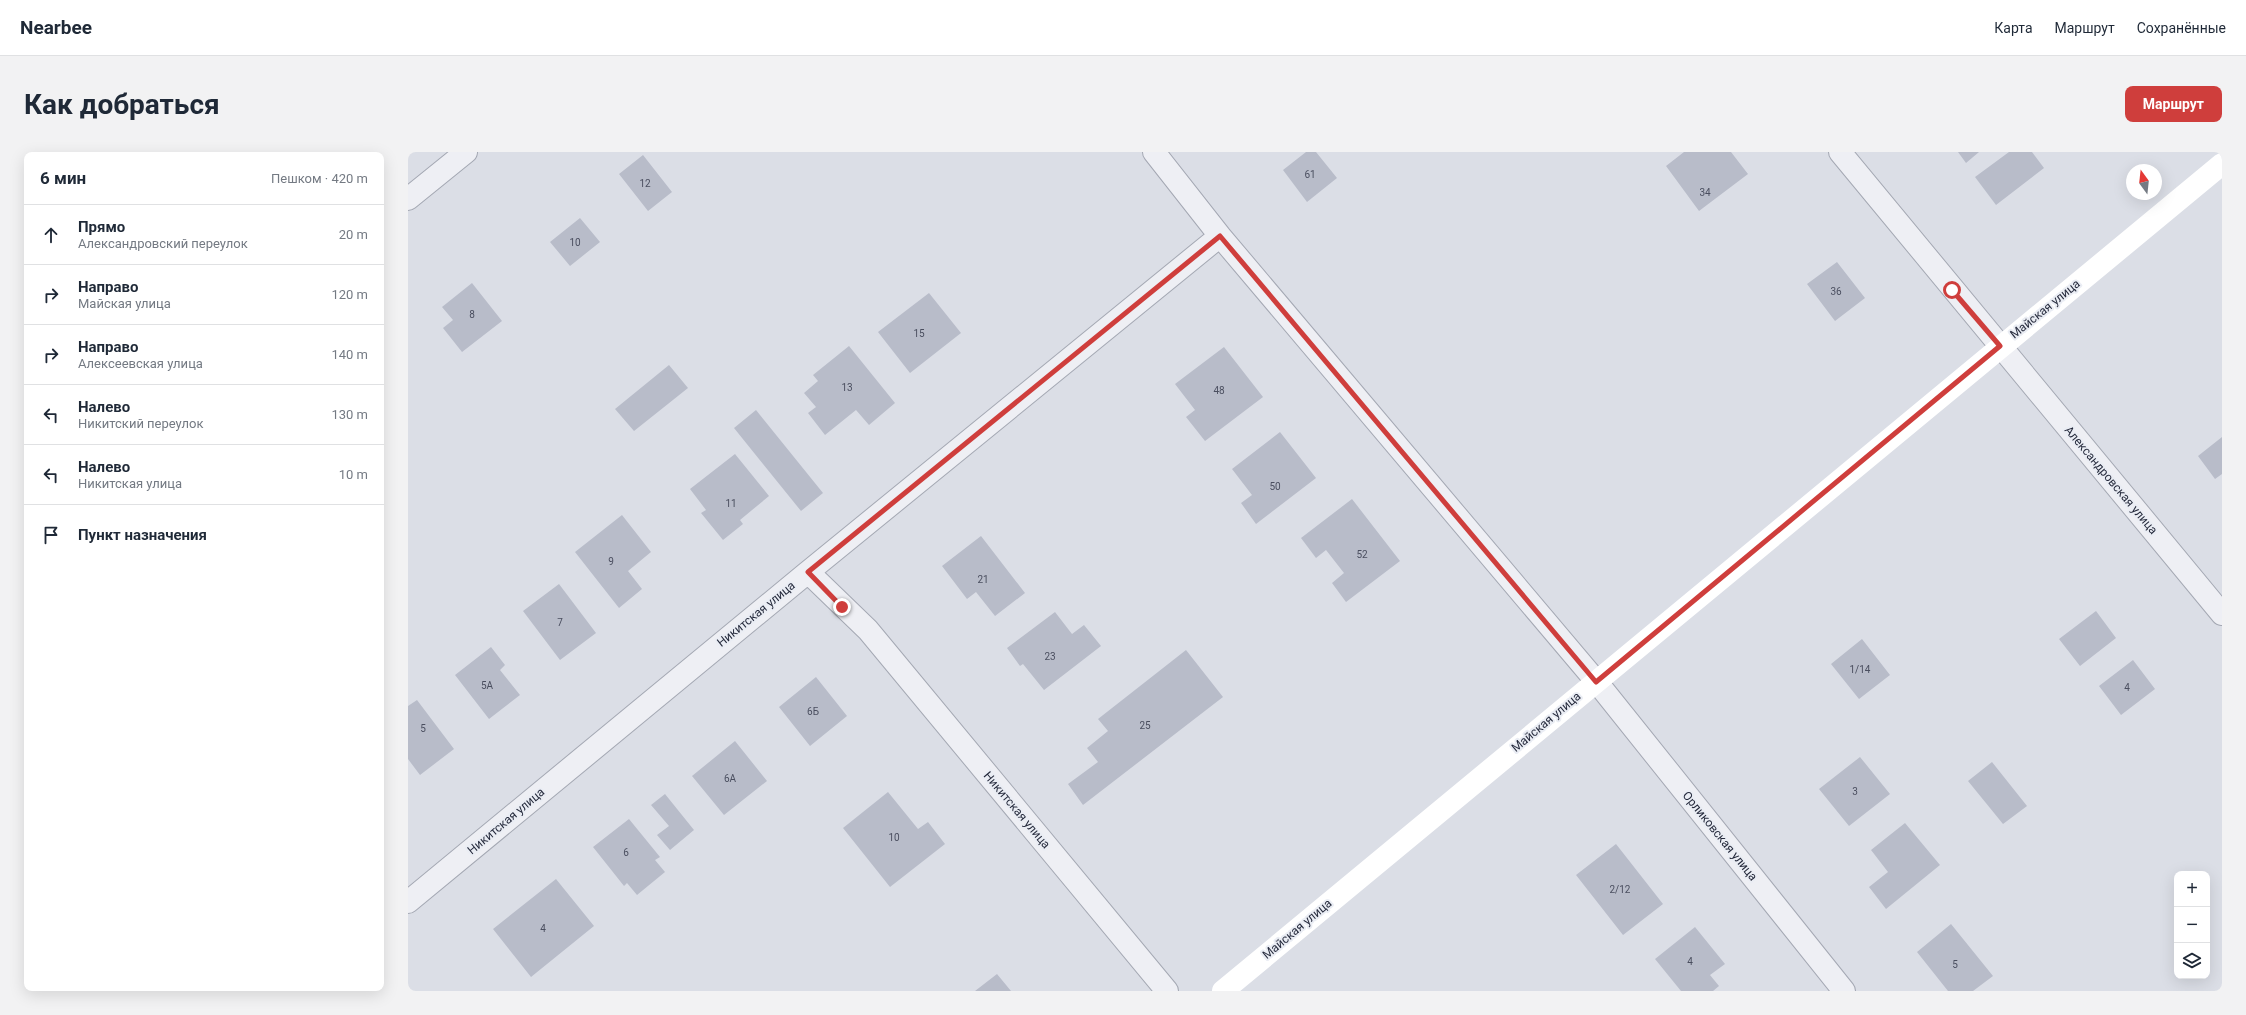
<!DOCTYPE html>
<html lang="ru">
<head>
<meta charset="utf-8">
<style>
	:root { --surface:#fff; --page:#f2f2f3; --text:#1f2937; --muted:#747a83; --line:#e0e1e3; --accent:#cf3e3c }
	body { margin:0; font-family:Roboto,sans-serif; background:var(--page); color:var(--text) }
	.controls { position:absolute; right:12px; bottom:12px; display:grid; overflow:hidden; border-radius:8px; box-shadow:0 4px 16px #0002 }
	.controls button { width:36px; height:36px; display:grid; place-items:center; padding:0; border:0; border-bottom:1px solid var(--line); background:var(--surface); color:var(--text); font:20px sans-serif }
	.compass { position:absolute; left:1718px; top:12px; width:36px; height:36px; border-radius:50%; background:var(--surface); box-shadow:0 4px 16px #0002; rotate:345deg }
	.stop { position:absolute; width:12px; height:12px; margin:-9px; border:3px solid #cf3e3c; border-radius:50%; background:#fff }
	.stop.end { background:#cf3e3c; border-color:#fff; box-shadow:0 1px 4px #0008 }
	.list { margin:0; padding:0; list-style:none }
	h2 { display:flex; justify-content:space-between; align-items:center; height:52px; margin:0; padding:0 16px; font-size:17px }
	h2 small { font-size:13px; font-weight:400; color:var(--muted) }
	.list li { display:grid; grid-template-columns:26px 1fr auto; gap:12px; align-items:center; box-sizing:border-box; height:60px; padding:0 16px; border-top:1px solid var(--line) }
	.list b { display:block; font-size:15px; white-space:nowrap }
	.list p { margin:0; font-size:13px; white-space:nowrap; color:var(--muted) }
	.list em { font-size:13px; font-style:normal; color:var(--muted) }
	.icon { flex:none; width:22px; height:22px; fill:none; stroke:currentColor; stroke-width:2; stroke-linecap:round; stroke-linejoin:round }
	.map { position:relative; flex:none; width:1814px; height:839px; overflow:hidden; border-radius:8px }
	header { display:flex; align-items:center; gap:24px; box-sizing:border-box; height:56px; padding:0 20px; background:var(--surface); border-bottom:1px solid var(--line) }
	header strong { font-size:19px }
	nav { display:flex; gap:22px; margin-inline-start:auto; font-size:14px }
	.intro { display:flex; align-items:center; justify-content:space-between; box-sizing:border-box; height:96px; padding:0 24px }
	h1 { margin:0; font-size:28px }
	.button { padding:10px 18px; border-radius:8px; background:var(--accent); color:#fff; font-size:14px; font-weight:700 }
	main { display:flex; gap:24px; padding:0 24px }
	aside { flex:1; background:var(--surface); border-radius:8px; box-shadow:0 4px 16px #0002 }
	.map>svg:first-child { display:block }
</style>
</head>
<body>
<header>
<strong>Nearbee</strong>
<nav><a>Карта</a><a>Маршрут</a><a>Сохранённые</a></nav>
</header>
<div class="intro"><h1>Как добраться</h1><a class="button">Маршрут</a></div>
<main>
<aside>
<h2>6 мин<small>Пешком · 420 m</small></h2>
<ul class="list">
<li><svg class="icon" aria-label="ahead" viewBox="0 0 24 24"><path d="M12 20V5M6 11l6-6 6 6"/></svg><div><b>Прямо</b><p>Александровский переулок</p></div><em>20 m</em></li>
<li><svg class="icon" aria-label="right" viewBox="0 0 24 24"><path d="M7 20v-9h11M14 6l5 5-5 5"/></svg><div><b>Направо</b><p>Майская улица</p></div><em>120 m</em></li>
<li><svg class="icon" aria-label="right" viewBox="0 0 24 24"><path d="M7 20v-9h11M14 6l5 5-5 5"/></svg><div><b>Направо</b><p>Алексеевская улица</p></div><em>140 m</em></li>
<li><svg class="icon" aria-label="left" viewBox="0 0 24 24"><path d="M17 20v-9H6M10 6l-5 5 5 5"/></svg><div><b>Налево</b><p>Никитский переулок</p></div><em>130 m</em></li>
<li><svg class="icon" aria-label="left" viewBox="0 0 24 24"><path d="M17 20v-9H6M10 6l-5 5 5 5"/></svg><div><b>Налево</b><p>Никитская улица</p></div><em>10 m</em></li>
<li><svg class="icon" aria-label="arrive" viewBox="0 0 24 24"><path d="M6 21V4h12l-3 4 3 4H6"/></svg><div><b>Пункт назначения</b></div></li>
</ul>
</aside>
<div class="map">
<svg width="1814" height="839" viewBox="0 0 1814 839">
	<rect width="100%" height="100%" fill="#dbdee6"/>
	<!-- building -->
	<path fill="#b8bcc9" d="M898 0H908L929 26 899 50 875 18Z
		M1276 0H1323L1340 22 1291 59 1258 14Z
		M1550 0H1571L1558 11Z
		M1601 0H1624L1636 16 1588 53 1567 25Z
		M235 3 264 40 240 59 211 22Z
		M172 66 192 90 162 114 142 90Z
		M1429 110 1457 146 1427 169 1399 132Z
		M64 131 94 169 54 200 35 176 45 168 34 155Z
		M521 141 553 181 502 221 470 180Z
		M441 194 487 251 461 273 448 258 417 283 400 261 408 255 396 241 410 229 405 223Z
		M816 195 855 245 797 289 778 265 787 258 767 232Z
		M261 213 280 236 226 279 207 257Z
		M348 258 415 341 393 359 326 276Z
		M872 280 908 326 848 372 833 351 844 343 824 317Z
		M1814 285V322L1807 327 1790 304Z
		M327 302 361 344 332 368 335 372 315 388 293 361 298 358 282 337Z
		M944 347 992 409 938 450 924 431 936 421 918 398 908 406 893 386Z
		M214 363 243 400 220 419 234 437 211 456 167 400Z
		M573 384 617 441 587 464 568 440 559 447 534 414Z
		M151 432 188 481 152 508 115 459Z
		M1688 459 1708 486 1672 514 1651 487Z
		M647 460 664 482 676 473 693 494 636 538 615 512 612 514 599 496Z
		M1454 487 1482 523 1451 547 1423 512Z
		M83 495 97 513 92 518 112 543 81 567 47 523Z
		M778 498 815 545 675 653 660 632 690 610 679 596 700 579 690 567Z
		M1725 508 1747 537 1713 563 1691 534Z
		M408 525 439 564 402 594 371 555Z
		M9 548 46 597 12 623 0 607V554Z
		M327 589 359 629 316 663 284 624Z
		M1452 605 1482 642 1441 674 1411 637Z
		M1584 610 1619 654 1595 672 1560 629Z
		M480 640 510 677 520 670 537 692 482 735 435 676Z
		M257 642 286 678 262 698 249 683 261 674 243 653Z
		M221 667 252 705 247 708 257 720 229 743 219 731 216 734 185 695Z
		M1497 671 1532 713 1478 757 1461 735 1480 720 1463 698Z
		M1208 692 1255 752 1215 783 1168 723Z
		M148 727 186 774 123 825 85 777Z
		M1543 772 1585 824 1565 839H1540L1509 800Z
		M1287 775 1317 812 1302 823 1311 834 1305 839H1273L1247 807Z
		M589 822 603 839H567Z"/>
	<g fill="none" stroke-linecap="round" stroke-linejoin="round">
		<!-- street casing -->
		<g stroke="#a4a8b3" stroke-width="24">
			<path id="street" d="M746 0 812 84 1188 529 1436 839
				M1432 0 1814 462
				M0 47 58 0
				M400 420 812 84
				M0 750 400 420 460 478 759 839"/>
		</g>
		<!-- street -->
		<use href="#street" stroke="#eeeff4" stroke-width="22"/>
		<!-- secondary -->
		<path stroke="#fff" stroke-width="22" d="M815 839 1814 12"/>
	</g>
	<g fill="none" stroke-linecap="round" stroke-linejoin="round">
		<!-- route -->
		<path stroke="#cf3e3c" stroke-width="5" d="M434 455 400 420 812 84 1188 530 1592 194 1544 138"/>
	</g>
	<g text-anchor="middle" dominant-baseline="central" stroke-width="4" stroke-linejoin="round" paint-order="stroke">
		<!-- number labels -->
		<g font-size="10" fill="#4a4e5f">
			<text x="902" y="22">61</text>
			<text x="237" y="31">12</text>
			<text x="1297" y="40">34</text>
			<text x="167" y="90">10</text>
			<text x="1428" y="139">36</text>
			<text x="64" y="162">8</text>
			<text x="511" y="181">15</text>
			<text x="439" y="235">13</text>
			<text x="811" y="238">48</text>
			<text x="867" y="334">50</text>
			<text x="323" y="351">11</text>
			<text x="954" y="402">52</text>
			<text x="203" y="409">9</text>
			<text x="575" y="427">21</text>
			<text x="152" y="470">7</text>
			<text x="642" y="504">23</text>
			<text x="1452" y="517">1/14</text>
			<text x="79" y="533">5А</text>
			<text x="1719" y="535">4</text>
			<text x="405" y="559">6Б</text>
			<text x="737" y="573">25</text>
			<text x="15" y="576">5</text>
			<text x="322" y="626">6А</text>
			<text x="1447" y="639">3</text>
			<text x="486" y="685">10</text>
			<text x="218" y="700">6</text>
			<text x="1212" y="737">2/12</text>
			<text x="135" y="776">4</text>
			<text x="1282" y="809">4</text>
			<text x="1547" y="812">5</text>
		</g>
		<!-- street labels -->
		<g font-size="12" fill="#252a3c" stroke="#eaedf4">
			<text transform="translate(1637 157) rotate(-39)">Майская улица</text>
			<text transform="translate(1703 328) rotate(50)">Александровская улица</text>
			<text transform="translate(348 462) rotate(-39)">Никитская улица</text>
			<text transform="translate(1138 570) rotate(-40)">Майская улица</text>
			<text transform="translate(609 658) rotate(50)">Никитская улица</text>
			<text transform="translate(98 669) rotate(-40)">Никитская улица</text>
			<text transform="translate(1312 684) rotate(51)">Орликовская улица</text>
			<text transform="translate(889 777) rotate(-40)">Майская улица</text>
		</g>
	</g>
</svg>
<div class="controls">
<button>+</button>
<button>−</button>
<button><svg class="icon" aria-label="layers" viewBox="0 0 24 24"><path d="M12 4l9 5-9 5-9-5zM3 14l9 5 9-5"/></svg></button>
</div>
<svg class="compass" viewBox="-18 -18 36 36"><path d="M0-13l5 13h-10z" fill="#e53935"/><path d="M0 13l5-13h-10z" fill="#747a83"/></svg>
<div class="stop" style="left:1544px;top:138px"></div>
<div class="stop end" style="left:434px;top:455px"></div>
</div>
</main>
</body>
</html>
